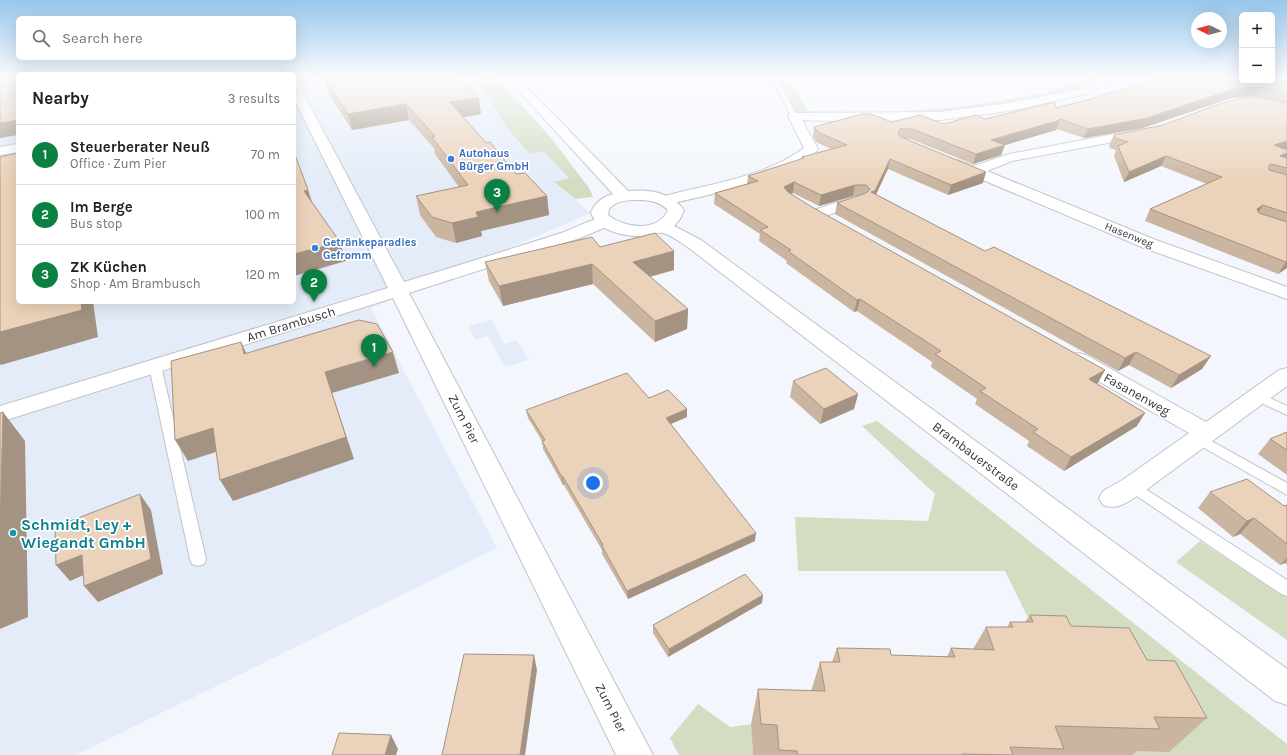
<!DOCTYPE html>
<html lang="en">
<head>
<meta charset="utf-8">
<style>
	:root { --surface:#fff; --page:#f2f2f2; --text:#202124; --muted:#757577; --line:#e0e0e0; --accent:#0b8043 }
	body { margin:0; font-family:Karla,sans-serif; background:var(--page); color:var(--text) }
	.controls { position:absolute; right:12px; top:12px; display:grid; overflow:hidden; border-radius:6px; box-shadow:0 4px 16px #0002 }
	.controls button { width:36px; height:36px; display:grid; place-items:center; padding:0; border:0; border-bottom:1px solid var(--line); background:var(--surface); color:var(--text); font:20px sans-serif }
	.compass { position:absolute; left:1191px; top:12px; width:36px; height:36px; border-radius:50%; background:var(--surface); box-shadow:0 4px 16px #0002; rotate:275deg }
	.you { position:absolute; left:593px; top:483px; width:14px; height:14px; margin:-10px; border:3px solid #fff; border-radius:50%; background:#1a73e8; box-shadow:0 0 0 6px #1a73e833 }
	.badge { display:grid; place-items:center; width:26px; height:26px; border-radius:50%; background:var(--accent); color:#fff; font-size:13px; font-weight:700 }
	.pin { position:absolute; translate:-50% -33px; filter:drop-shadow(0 1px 2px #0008) }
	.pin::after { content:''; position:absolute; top:21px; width:14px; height:12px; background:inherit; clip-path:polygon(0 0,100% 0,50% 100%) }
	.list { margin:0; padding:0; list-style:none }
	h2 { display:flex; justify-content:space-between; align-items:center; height:52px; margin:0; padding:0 16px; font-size:17px }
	h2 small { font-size:13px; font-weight:400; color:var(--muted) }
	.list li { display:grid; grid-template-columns:26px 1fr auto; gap:12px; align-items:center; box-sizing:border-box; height:60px; padding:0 16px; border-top:1px solid var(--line) }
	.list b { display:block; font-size:15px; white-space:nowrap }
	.list p { margin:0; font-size:13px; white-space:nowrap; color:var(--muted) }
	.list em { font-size:13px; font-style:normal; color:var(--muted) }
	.icon { flex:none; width:22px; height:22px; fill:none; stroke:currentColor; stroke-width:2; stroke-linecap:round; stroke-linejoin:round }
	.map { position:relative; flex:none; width:1287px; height:755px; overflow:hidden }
	.search { position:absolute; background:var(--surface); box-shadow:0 4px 16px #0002; left:16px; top:16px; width:280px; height:44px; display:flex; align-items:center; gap:10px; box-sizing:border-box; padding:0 14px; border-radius:6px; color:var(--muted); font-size:15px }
	.panel { position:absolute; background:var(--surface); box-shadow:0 4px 16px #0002; left:16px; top:72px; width:280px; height:232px; border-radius:6px }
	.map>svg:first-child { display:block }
</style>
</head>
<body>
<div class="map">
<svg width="1287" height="755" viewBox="0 0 1287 755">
	<rect width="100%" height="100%" fill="#f3f7fd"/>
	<!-- built -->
	<path fill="#e3ecf8" d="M0 77H18V302H294V77H473L511 133 530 154 543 151 569 178 554 183 591 213 371 308 497 548 76 755H0Z
		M492 320 504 344 517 340 529 360 505 367 488 336 475 339 469 326Z"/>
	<!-- green -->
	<path fill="#d2ddc2" d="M473 77H496L551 138 589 188 593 197 575 199 554 182 569 178 543 151 530 154 511 133Z
		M778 77H788L808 111 881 113 958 107 1046 93 1088 77H1109L1076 91 1043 98 935 114 805 115 795 111Z
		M877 421 1287 744V755H1122L1029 620 1005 571H798L795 517 928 521 935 494 862 426Z
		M1200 541 1287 598V640L1176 562Z
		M698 704 730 727 751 724 753 755H679L670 738Z"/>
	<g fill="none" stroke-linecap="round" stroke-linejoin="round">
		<!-- lane casing -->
		<g stroke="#c0c3c9" stroke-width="2">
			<path id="lane" d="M771 77H777L797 116 796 117 791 116Z
				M155 362 161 366 206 559 204 564 198 566 192 564 190 559 149 366Z
				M1257 392 1287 406V415L1253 399 1251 396 1253 393Z
				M1197 433 1287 483V495L1192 441 1190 438 1192 435Z
				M1133 481 1287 580V596L1281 594 1128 490 1126 486 1128 482Z"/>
		</g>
		<!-- street casing -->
		<g stroke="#c0c3c9" stroke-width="2">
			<path id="street" d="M1107 77H1121L1087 94 1009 111 940 120 859 122 802 120 818 149C798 178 701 196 666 205L661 203 658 200 661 197C708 184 763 178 804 148L788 116 790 113 940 112 1009 103 1080 89Z
				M294 79 300 82 305 97 404 282C457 266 511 249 564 232 578 227 596 215 611 219L613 222 611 225 580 238 409 293 653 755H616L393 298 0 422V406L388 288 294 99Z
				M1140 129 1146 133 1145 136 1012 161 987 171 1156 240 1287 287V299L1144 248 952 167 950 164 952 161 957 160 974 166 1009 154Z
				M18 144V152L0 155V147Z
				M858 195 863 197 866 200 863 203 817 219 811 217 809 214 811 211Z
				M1078 353 1086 355 1206 422 1279 370 1287 368V386L1142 493C1128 501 1119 511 1103 505L1099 498 1103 491 1124 479 1189 433 1070 365 1067 360 1070 355Z"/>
		</g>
		<!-- secondary casing -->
		<g stroke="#c0c3c9" stroke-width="2">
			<path id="secondary" d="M506 77H517L628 191C648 189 671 192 684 210L680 219 674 226 701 240 1287 669V705L1275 701 689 248C681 243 670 234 662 233 657 232 649 235 644 236 627 237 595 231 591 212 596 202 602 197 613 194ZM639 200C650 200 660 202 668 210 658 233 624 228 608 215L609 209C617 200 628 200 639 200Z"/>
		</g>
		<!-- lane -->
		<use href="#lane" fill="#fff" fill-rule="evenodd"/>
		<!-- street -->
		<use href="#street" fill="#fff" fill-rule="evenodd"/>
		<!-- secondary -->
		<use href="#secondary" fill="#fff" fill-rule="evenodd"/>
	</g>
	<!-- wall -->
	<path fill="#cab5a0" d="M324 77H458V79L481 114 463 117 486 143 516 174 547 196 549 215 481 231 482 236 456 243 436 237 420 215 416 196 459 187 435 154 434 148 409 120 352 130 329 94Z
		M1287 83V149H1286L1287 150V268L1278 274 1145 221 1150 209 1207 184 1161 166 1124 182 1114 156 1116 150 1110 148 1109 145 1114 135 1286 103 1255 96 1231 98 1143 128 1084 138 1057 129 1056 130 1005 145 1001 155 973 164 910 139H904L983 183 948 195 888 169 876 195 1202 369 1171 388 1129 365 1118 371 835 214 837 203 859 196H853L819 206 793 193 790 194 1098 383 1096 384 1137 426 1064 471 1027 446 1029 441 975 404 977 399 931 367 932 362 857 311 854 312 786 263 787 261 759 241 760 234 714 204 715 193 747 184 748 176 801 159 802 157 831 149 816 142 813 137 814 127 892 122 944 124 985 119 1056 108Z
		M600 247 674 270 650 277 688 309 687 329 655 342 593 284 503 306 489 281 485 262Z
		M793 381 858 394 854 409 820 424 790 397Z
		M649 398 687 417 671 424 755 541 628 599 602 554V550L564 485H563L543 449 542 441 528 418 526 410Z
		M1287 432V475L1258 454 1270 439Z
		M1210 492 1284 506 1287 505V565L1285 563 1280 565 1240 534 1233 537 1198 508Z
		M763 595 762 603 668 657 653 633V625Z
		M1030 615 1071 626 1147 660 1207 718 1169 752 1137 751 1133 755H753L751 724 758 689 811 691 820 662H832L837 648 891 655 947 657 951 648 973 649 986 627H1007L1010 622H1025Z"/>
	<!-- shaded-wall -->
	<path fill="#a49382" d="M1260 87 1255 96 1231 98 1143 128 1084 138 1088 129 1236 88Z
		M479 98 481 114 453 119 450 102Z
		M406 104 409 120 352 130 348 114Z
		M18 120V135L0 138V123Z
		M1060 120 1056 130 988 150 991 140Z
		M1287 141V149L1268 156 1274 145Z
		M1005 145 1001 155 973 164 976 154Z
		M1287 153V161L1280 156Z
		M1166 156 1161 166 1124 182 1129 172Z
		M890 159 888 169 872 202 871 192Z
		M986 172 983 183 948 195 951 185Z
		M794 182 793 193 783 198 784 187Z
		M855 185 853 196 819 206 821 195Z
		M308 190 314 208 304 191Z
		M547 196 549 215 481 231 482 236 456 243 452 223 476 212Z
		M1263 205 1256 217 1257 209Z
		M340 242 346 261 294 276V254Z
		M674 251V270L633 281V262Z
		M1287 261V268L1278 274 1286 262Z
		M592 264 593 284 503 306 499 286Z
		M860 299 857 311 854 312 857 300Z
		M81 302H93L98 337 1 365 0 364V332Z
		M688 309 687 329 655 342V321Z
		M241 342 251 363 244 354Z
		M393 352 399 373 332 393 354 459 233 501 220 480 325 372Z
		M1136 352 1129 365 1118 371 1125 358Z
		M1211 356 1202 369 1171 388 1179 375Z
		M1105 370 1098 383 1082 392 1089 379Z
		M858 394 854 409 820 424 824 409Z
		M687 409V417L666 426V418Z
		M3 412 25 441 28 617 0 629V532Z
		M1145 413 1137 426 1064 471 1071 457Z
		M213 428 225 449 188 461 175 440Z
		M562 477H563L564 485H563Z
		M140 494 151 510 163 574 98 602 84 586Z
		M1254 518 1240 534 1233 537 1247 521Z
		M756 533 755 541 628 599 627 591Z
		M82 555 95 570 70 581 56 565Z
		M1287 558V561L1285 563 1280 565Z
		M763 595 762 603 668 657 669 649Z
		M534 655 537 670 525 755H520Z
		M391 735 398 749 396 755H385Z"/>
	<!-- building -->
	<path fill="#ebd2ba" stroke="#a49382" d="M0 77H18V120L0 123Z
		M327 77H456L479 98 450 102 486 143 490 142 516 174 525 173 547 196 476 212 478 217 452 223 432 217 416 196 468 185 432 137 435 136 406 104 348 114 325 79H328Z
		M1163 77H1242V81H1272V79L1287 83V93L1260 87 1236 88 1147 118 1088 129 1060 119V120L991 140 1005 145 976 154 912 129H900L898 134 901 137 986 172 951 185 890 159 875 191 871 192 985 251 994 247 1211 356 1179 375 1136 352 1125 358 837 203 866 193 870 189 866 185H855L821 195 794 182 784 187 788 192 812 207 1105 370 1089 379 1145 413 1071 457 1033 432 1038 429 980 391 986 388 935 354 941 351 860 299 857 300 788 251 791 250 760 230 768 227 715 193 758 181 748 176 804 158 802 157 847 145 818 132 814 127 862 114H871L892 122 920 115 944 124 976 115 985 119 1055 102 1056 108 1087 100Z
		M1260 97 1287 103V141L1274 145 1287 150V153L1280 156 1287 158V168L1271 164 1269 165V170L1287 175V213L1263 205 1257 209 1259 213 1287 222V261L1286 262 1150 209 1222 177 1166 156 1129 172 1118 146 1128 142 1115 138 1114 135 1163 125 1219 104 1241 98Z
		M294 152 308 190 304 191 340 242 294 254Z
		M18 153V302H81L82 310 0 332V157Z
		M655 233 674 251 633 262 688 309 655 321 592 264 499 286 485 262 592 237 600 247Z
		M359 320 377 324 393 352 325 372 346 437 220 480 213 428 175 440 171 361 241 342 244 354Z
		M826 368 858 394 824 409 793 381Z
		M627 373 649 398 668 390 687 409 666 418 756 533 627 591 602 546 603 545 563 477H562L542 441 545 440 526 410Z
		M3 412 0 532V413Z
		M1287 432V450L1270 439Z
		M1247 479 1284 506 1287 505V544L1254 518 1247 521 1210 492Z
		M140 494 151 559 84 586 82 555 56 565 55 527Z
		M745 574 763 595 669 649 653 625Z
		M1030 615 1066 616 1071 626 1129 628 1147 660 1175 661 1207 718 1154 717 1160 729 1055 726 1064 749 1010 747 1013 755 962 754V755H798L797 751 779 750 777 725 761 724 758 689 825 691 820 662H840L837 648 890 649 891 655 955 657 951 648 994 650 986 627H1013L1010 622H1033Z
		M464 654 534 655 520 755H442Z
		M339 733 391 735 385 755H332Z"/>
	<!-- sky -->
	<linearGradient id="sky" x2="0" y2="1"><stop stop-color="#97c7eb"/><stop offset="0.42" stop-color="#fafbfe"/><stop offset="1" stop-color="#fafbfe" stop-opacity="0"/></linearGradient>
	<rect width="1287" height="183" fill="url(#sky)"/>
	<!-- markers -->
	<g fill="#3f7fe0" stroke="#fff" stroke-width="1.5">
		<circle cx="451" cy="159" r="4"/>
		<circle cx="315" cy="248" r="4"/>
	</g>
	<circle fill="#0f9aa8" stroke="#fff" stroke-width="1.5" cx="13" cy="533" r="4"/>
	<g text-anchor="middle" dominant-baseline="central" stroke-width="3.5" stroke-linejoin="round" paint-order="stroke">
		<!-- far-shop labels -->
		<g font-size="11" font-weight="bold" fill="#366cbe" stroke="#fff" text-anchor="start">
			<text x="459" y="153">Autohaus<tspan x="459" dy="13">Bürger GmbH</tspan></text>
			<text x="323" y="242">Getränkeparadies<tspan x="323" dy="13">Gefromm</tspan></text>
		</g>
		<!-- far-street labels -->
		<g font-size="11" fill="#353639" stroke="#fff">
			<text transform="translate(1129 235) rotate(22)">Hasenweg</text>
		</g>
		<!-- street labels -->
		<g font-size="13" fill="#353639" stroke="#fff">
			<text transform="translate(291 324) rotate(-17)">Am Brambusch</text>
			<text transform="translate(1137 394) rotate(29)">Fasanenweg</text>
			<text transform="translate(464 419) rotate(63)">Zum Pier</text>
			<text transform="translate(976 456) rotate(37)">Brambauerstraße</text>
			<text transform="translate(611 708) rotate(63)">Zum Pier</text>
		</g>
		<!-- near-culture labels -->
		<g font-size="16" font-weight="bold" fill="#0d838f" stroke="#fff" text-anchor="start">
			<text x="21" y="524">Schmidt, Ley +<tspan x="21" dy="18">Wiegandt GmbH</tspan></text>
		</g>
	</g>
</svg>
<div class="controls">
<button>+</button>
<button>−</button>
</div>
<svg class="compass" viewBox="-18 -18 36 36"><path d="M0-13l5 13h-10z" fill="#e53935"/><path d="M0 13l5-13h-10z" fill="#757577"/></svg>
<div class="you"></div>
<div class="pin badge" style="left:374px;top:367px">1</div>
<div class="pin badge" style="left:314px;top:302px">2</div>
<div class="pin badge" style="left:497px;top:212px">3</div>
<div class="search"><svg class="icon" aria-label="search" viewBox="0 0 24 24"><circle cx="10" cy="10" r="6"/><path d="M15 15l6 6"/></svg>Search here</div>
<section class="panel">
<h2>Nearby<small>3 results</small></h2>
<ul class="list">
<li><span class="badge">1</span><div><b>Steuerberater Neuß</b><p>Office · Zum Pier</p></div><em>70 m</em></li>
<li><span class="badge">2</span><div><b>Im Berge</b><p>Bus stop</p></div><em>100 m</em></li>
<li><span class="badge">3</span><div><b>ZK Küchen</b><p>Shop · Am Brambusch</p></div><em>120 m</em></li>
</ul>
</section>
</div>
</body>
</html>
